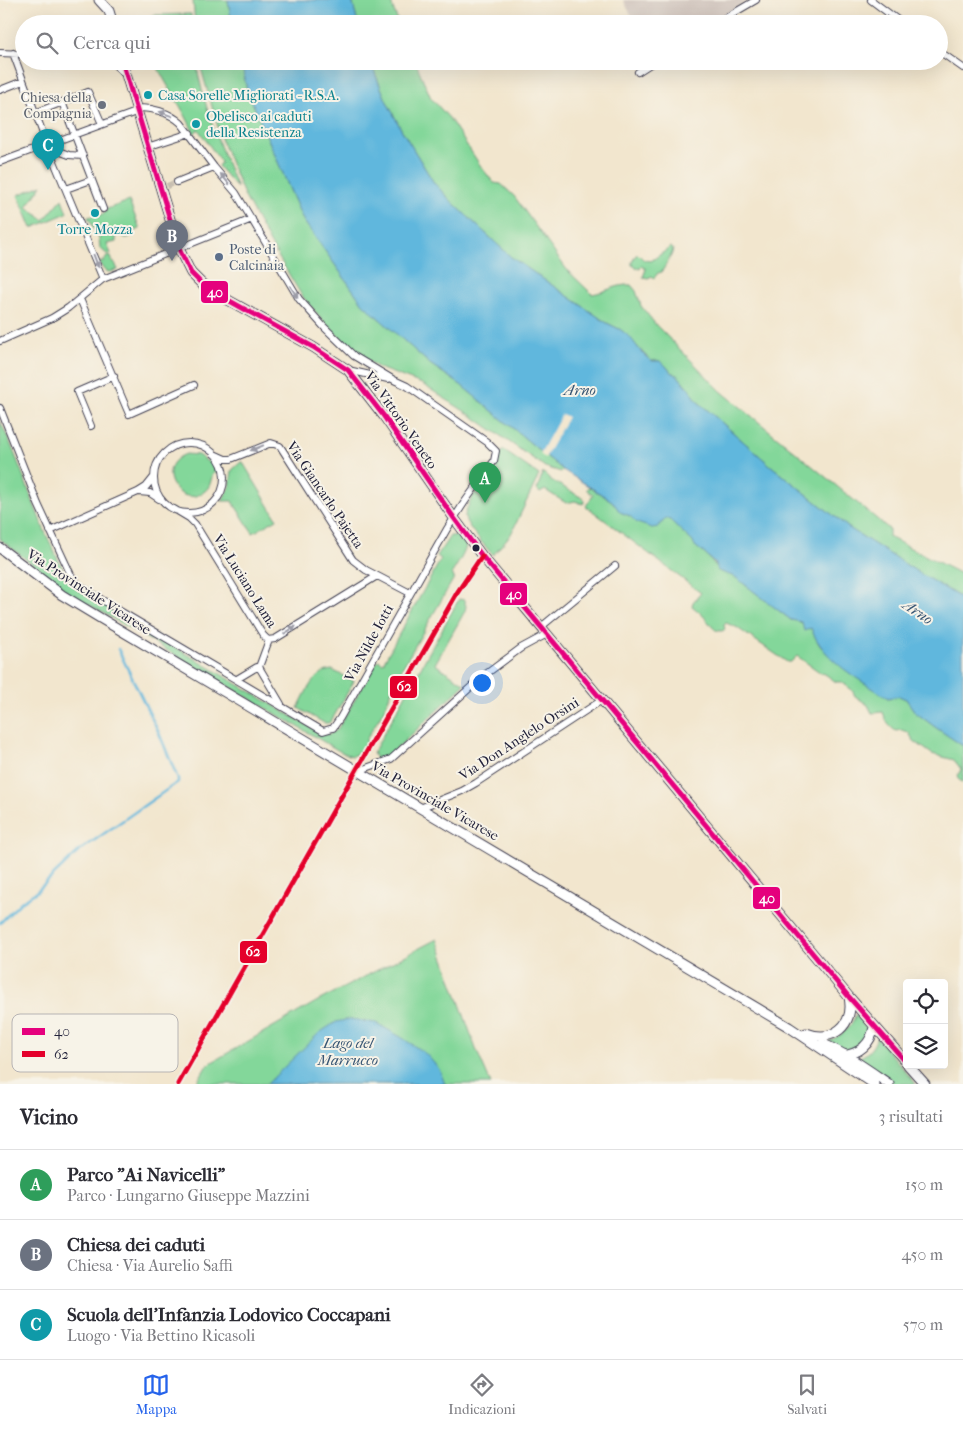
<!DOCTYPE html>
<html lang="it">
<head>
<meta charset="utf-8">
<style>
	:root { --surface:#fff; --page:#f7f7f7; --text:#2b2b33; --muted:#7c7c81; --line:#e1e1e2; --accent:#2563eb }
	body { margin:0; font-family:"IM FELL French Canon",serif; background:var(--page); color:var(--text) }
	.controls { position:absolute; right:15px; bottom:15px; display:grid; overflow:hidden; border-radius:5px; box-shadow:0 5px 20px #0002 }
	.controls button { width:45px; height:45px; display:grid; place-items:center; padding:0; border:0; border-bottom:1px solid var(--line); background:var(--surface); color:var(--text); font:25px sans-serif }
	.you { position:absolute; left:481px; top:682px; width:18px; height:18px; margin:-12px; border:4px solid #fff; border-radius:50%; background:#1a73e8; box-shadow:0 0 0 8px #1a73e833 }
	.badge { display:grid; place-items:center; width:32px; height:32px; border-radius:50%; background:var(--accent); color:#fff; font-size:16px; font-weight:700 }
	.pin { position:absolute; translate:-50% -41px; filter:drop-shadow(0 1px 2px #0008) }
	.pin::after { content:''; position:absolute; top:26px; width:18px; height:15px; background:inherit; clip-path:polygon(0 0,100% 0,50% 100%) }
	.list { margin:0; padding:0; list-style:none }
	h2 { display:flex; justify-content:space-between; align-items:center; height:65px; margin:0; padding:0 20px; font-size:21px }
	h2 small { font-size:16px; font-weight:400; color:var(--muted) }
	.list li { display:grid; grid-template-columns:32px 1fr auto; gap:15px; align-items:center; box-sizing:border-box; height:70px; padding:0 20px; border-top:1px solid var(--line) }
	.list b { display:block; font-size:19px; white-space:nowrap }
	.list p { margin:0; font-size:16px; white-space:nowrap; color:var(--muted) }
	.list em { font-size:16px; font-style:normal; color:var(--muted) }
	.icon { flex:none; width:28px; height:28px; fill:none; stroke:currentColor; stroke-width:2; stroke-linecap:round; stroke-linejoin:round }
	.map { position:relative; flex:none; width:963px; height:1084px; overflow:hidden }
	.search { position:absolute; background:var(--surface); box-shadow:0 5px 20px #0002; left:15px; right:15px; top:15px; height:55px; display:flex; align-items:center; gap:12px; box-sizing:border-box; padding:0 18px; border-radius:28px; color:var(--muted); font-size:19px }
	.sheet { height:275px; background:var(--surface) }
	nav { display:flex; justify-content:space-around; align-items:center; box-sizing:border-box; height:70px; border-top:1px solid var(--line); background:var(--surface); font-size:14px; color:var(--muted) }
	nav a { display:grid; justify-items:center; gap:2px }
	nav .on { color:var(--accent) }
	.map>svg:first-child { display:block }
</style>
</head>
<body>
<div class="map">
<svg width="963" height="1084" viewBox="0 0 963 1084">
	<rect width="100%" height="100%" fill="#f7f3e8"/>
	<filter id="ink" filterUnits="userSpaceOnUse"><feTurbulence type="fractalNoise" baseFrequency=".02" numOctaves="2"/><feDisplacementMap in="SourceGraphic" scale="10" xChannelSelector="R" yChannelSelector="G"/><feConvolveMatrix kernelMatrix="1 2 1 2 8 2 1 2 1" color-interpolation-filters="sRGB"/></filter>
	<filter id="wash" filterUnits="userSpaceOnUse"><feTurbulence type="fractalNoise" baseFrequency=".0096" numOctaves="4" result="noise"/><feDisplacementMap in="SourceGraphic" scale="20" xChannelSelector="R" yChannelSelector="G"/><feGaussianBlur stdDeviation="1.12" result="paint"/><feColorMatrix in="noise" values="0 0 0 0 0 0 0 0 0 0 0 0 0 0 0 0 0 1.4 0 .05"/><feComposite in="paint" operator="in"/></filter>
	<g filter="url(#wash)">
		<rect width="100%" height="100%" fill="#f2e6ce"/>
		<!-- industrial -->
		<path fill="#cec1ba" d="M623 0H748L708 24H636Z"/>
		<!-- green -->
		<path fill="#83d79a" stroke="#527c6a" d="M193 0H228L232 24H195Z
			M352 0H390L399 24H358Z
			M191 14V24H151L152 15Z
			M155 61H196C203 106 220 146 237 188L218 166 221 162 198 129 194 134C184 108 166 87 155 61Z
			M199 61H241L247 90 303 220 363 304 430 364 461 385 563 470 561 472 545 467 472 416 422 384 379 368 355 352 325 323 302 296 270 243 245 197 222 142Z
			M370 61H415L431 98 449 118 482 168 494 183 501 184 514 196 567 270 592 294C606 292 617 284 631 285L636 291 641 306 656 325 721 391 889 529V537L963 575V599L919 573 849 528 770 465 712 414 698 402 691 391 678 376 670 371 665 365 660 361H651L621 330 607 323 511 257 453 203 434 183 401 129 386 100Z
			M42 185 27 207 44 220 62 199 67 213 32 228 18 195Z
			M129 201 140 229 129 233 130 237 126 238 120 235 116 236V242L107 244 111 254 108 255 100 248 99 238 88 217 104 214 107 209Z
			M671 247 673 249C672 257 665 265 662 272L658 273 654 278 652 276 648 278 643 277 646 269 641 266 640 269 632 265V262L636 255 638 254 644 260 651 261Z
			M107 256 111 257 113 263H115L118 270 109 272 104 270 99 263 105 260Z
			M0 421C21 463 33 509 54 551 60 564 66 576 75 588L322 734H330L337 730 378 660 383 663 441 559 437 556 450 536C481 533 459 561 452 573L454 578 396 679 385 708 366 740 368 743 359 753 352 756 341 752 69 593 0 539Z
			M503 450 539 475 511 534 493 555C486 547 467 527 465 518 463 506 495 462 503 450Z
			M186 454 198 455 208 462 212 459 218 461 220 466 218 473 215 471C210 477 212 486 205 491 180 512 151 467 186 454Z
			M242 461 277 519 253 533 232 501H222L230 486 232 470Z
			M543 472 551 480 584 499 585 501 583 504 575 501 566 503 545 490 540 493 537 490Z
			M589 487 612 501 620 512 630 516 637 523 658 527 666 518 670 520 693 542 695 546C700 549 714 562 716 567L735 577 791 620C797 621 803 622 809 627 815 631 816 643 823 649 842 669 865 683 888 698L899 696 906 699 915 712 935 727 963 746V783L957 778 961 769 954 760 932 754 914 741 908 732 901 730 896 731C888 726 886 721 883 712L872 713 868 705 855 696 852 690 842 682H836L825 674 821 673 797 656 791 662H787L736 627 726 623 724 625 725 630C714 634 712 625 705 618 702 614 697 610 692 606L693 602 701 593 586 506 593 495 586 489Z
			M459 599 464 600 466 606 465 611 435 664 465 684 389 756 383 760 376 759 373 753Z
			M332 670 354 681 333 718 329 723H324L298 708C306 693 313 672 332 670Z
			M437 939 476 1049 491 1084H196L207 1065 316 1002Z
			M856 1014 870 1030 865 1043 848 1052 829 1041C842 1035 851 1028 856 1014Z
			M877 1037 916 1084H894L858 1058C868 1054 874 1047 877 1037Z"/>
		<!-- water -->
		<path fill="#60b7dd" stroke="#416c8c" d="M228 0H352L358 24H232Z
			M241 61H370L386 100 401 129 434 183 453 203 511 257 607 323 621 330 630 337 642 353 651 361H660L665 365 670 371 678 376 691 391 698 402 712 414 770 465 849 528 919 573 963 599V746L935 727 915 712 906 699 899 696 888 698C860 680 823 661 811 628L804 631 802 622 791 620 735 577 718 571C717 569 716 566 715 563 712 560 698 548 695 546L693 542 670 520 666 518 658 527 652 528 637 523 630 516 620 512 612 501 563 470 461 385 430 364 363 304 303 220 247 90Z
			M350 1019 376 1023 401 1037 426 1054 439 1069 445 1084H267L319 1033 336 1022Z"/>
		<!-- pier -->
		<path fill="#f2e6ce" d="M562 414 568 417 545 458 540 454Z"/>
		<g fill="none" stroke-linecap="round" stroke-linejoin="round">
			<!-- stream -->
			<path stroke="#60b7dd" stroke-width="2.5" d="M0 923 21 902 36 892 79 851 178 782V779L159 733 118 649"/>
		</g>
	</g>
	<g filter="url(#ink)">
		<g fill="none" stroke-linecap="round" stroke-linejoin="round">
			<!-- street-tunnel -->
			<path stroke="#c8bfb1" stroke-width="6" stroke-dasharray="6 3" stroke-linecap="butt" d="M167 186 177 182"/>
			<!-- street casing -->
			<g stroke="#413f51" stroke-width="8">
				<path id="street" d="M871 0 903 24
					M715 24 756 0
					M939 51 963 68
					M0 53 24 54
					M13 53 48 147 103 279
					M103 61 114 64 124 73
					M638 72 655 61
					M0 90 23 81
					M62 102 103 209
					M35 113 88 92 102 124
					M48 147 69 155 83 156
					M147 147 190 133
					M0 162 136 112
					M177 182 214 167
					M66 189 91 180
					M80 299 129 414 194 385
					M0 341 52 318 68 308 103 279 252 219
					M348 370 388 379
					M0 408 38 504 71 575 79 585 115 608 323 731 333 728 340 718 447 529 464 503 494 461 496 451 487 442 407 386 394 380 354 356 324 327 299 299 236 193 214 167 181 123C170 113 151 106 135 109
					M91 426 77 392 114 376
					M154 478a35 35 0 1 1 70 0a35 35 0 1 1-70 0Z
					M214 454 225 459H231L271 443 280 446 353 560 366 570 410 593
					M139 492 150 493 159 499
					M174 509 189 518 195 524 263 635 268 640 275 639 377 576
					M50 531 138 492 146 487 154 477
					M541 627 615 566
					M259 667 269 640
					M237 679 257 667H259L281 704
					M358 771 391 759 482 677 521 648 547 634
					M420 808 462 791 476 783 602 700
					M178 1084 457 593 482 556"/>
			</g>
			<!-- secondary casing -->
			<g stroke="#413f51" stroke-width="11">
				<path id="secondary" d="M99 0 109 11 113 24
					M122 61 179 249 191 273 202 284 219 295 313 347 348 370 383 415 454 518 482 556 849 997 907 1063
					M0 548 62 595 100 618 789 1027 874 1084
					M806 1033C832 1043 855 1026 849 997
					M821 1043C845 1053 867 1069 889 1084
					M842 1056C859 1054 871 1044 874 1027
					M908 1065 925 1084"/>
			</g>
			<!-- street -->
			<use href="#street" stroke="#fff" stroke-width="6"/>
			<!-- secondary -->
			<use href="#secondary" stroke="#fff" stroke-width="9"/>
			<!-- bus-1 casing -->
			<g stroke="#f7f3e8" stroke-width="9">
				<path id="bus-1" d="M122 61 179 249 191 273 202 284 219 295 313 347 348 370 383 415 454 518 482 556 849 997 907 1063"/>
			</g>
			<!-- bus-2 casing -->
			<g stroke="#f7f3e8" stroke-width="9">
				<path id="bus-2" d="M178 1084 457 593 482 556"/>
			</g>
			<!-- bus-1 -->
			<use href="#bus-1" stroke="#e5007d" stroke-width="5"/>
			<!-- bus-2 -->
			<use href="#bus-2" stroke="#e4002b" stroke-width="5"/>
		</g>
		<!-- one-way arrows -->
		<defs><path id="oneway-solid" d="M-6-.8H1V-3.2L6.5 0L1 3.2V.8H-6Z" transform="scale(1.25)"/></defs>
		<g fill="#9c9ca7">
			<use href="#oneway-solid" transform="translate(166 114) rotate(-160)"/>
			<use href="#oneway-solid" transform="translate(225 179) rotate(-130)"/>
			<use href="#oneway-solid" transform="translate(96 261) rotate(69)"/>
			<use href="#oneway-solid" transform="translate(294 292) rotate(58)"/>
			<use href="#oneway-solid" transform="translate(257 448) rotate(158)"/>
			<use href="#oneway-solid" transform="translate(290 630) rotate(-32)"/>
		</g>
	</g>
	<!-- markers -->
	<g fill="#0f9aa8" stroke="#f7f3e8" stroke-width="2">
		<circle cx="148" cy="95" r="5"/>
		<circle cx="196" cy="124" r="5"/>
		<circle cx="95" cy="213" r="5"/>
	</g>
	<circle fill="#6b7280" stroke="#f7f3e8" stroke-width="2" cx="102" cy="105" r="5"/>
	<circle fill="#5c6f8a" stroke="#f7f3e8" stroke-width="2" cx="219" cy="257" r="5"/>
	<circle fill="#22223b" stroke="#f7f3e8" stroke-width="2" cx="476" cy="548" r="4.5"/>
	<g text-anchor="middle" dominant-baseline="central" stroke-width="4" stroke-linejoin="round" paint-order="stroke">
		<!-- culture labels -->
		<g font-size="14" fill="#0d838f" stroke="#f7f3e8" text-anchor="start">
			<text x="158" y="95">Casa Sorelle Migliorati - R.S.A.</text>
			<text x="206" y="116">Obelisco ai caduti<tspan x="206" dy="16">della Resistenza</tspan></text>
			<text x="95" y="229" text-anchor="middle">Torre Mozza</text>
		</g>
		<!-- worship labels -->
		<g font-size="14" fill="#5b616d" stroke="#f7f3e8" text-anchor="end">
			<text x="92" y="97">Chiesa della<tspan x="92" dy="16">Compagnia</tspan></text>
		</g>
		<!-- service labels -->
		<g font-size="14" fill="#4e5e75" stroke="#f7f3e8" text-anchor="start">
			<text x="229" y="249">Poste di<tspan x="229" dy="16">Calcinaia</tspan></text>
		</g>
		<!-- street labels -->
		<g font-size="14" fill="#22223b" stroke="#f7f3e8">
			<text transform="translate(401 420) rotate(55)">Via Vittorio Veneto</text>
			<text transform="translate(325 495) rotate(56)">Via Giancarlo Pajetta</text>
			<text transform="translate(245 581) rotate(58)">Via Luciano Lama</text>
			<text transform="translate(89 592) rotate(33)">Via Provinciale Vicarese</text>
			<text transform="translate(369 643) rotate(-61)">Via Nilde Iotti</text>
			<text transform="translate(519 739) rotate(-33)">Via Don Anglelo Orsini</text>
			<text transform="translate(435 801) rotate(30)">Via Provinciale Vicarese</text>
		</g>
		<!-- water labels -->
		<g font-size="15" font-style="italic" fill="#385674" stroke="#f7f3e8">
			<text x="580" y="390">Arno</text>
			<text transform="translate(918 612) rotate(34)">Arno</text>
			<text x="348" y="1043">Lago del<tspan x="348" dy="17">Marrucco</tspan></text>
		</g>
	</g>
	<!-- legend -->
	<rect x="12" y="1014" width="166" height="58" rx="8" fill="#f7f3e8" stroke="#b7b4b4" stroke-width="1"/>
	<rect x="22" y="1028" width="23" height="7" fill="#e5007d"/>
	<rect x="22" y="1051" width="23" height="6" fill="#e4002b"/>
	<g font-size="14" fill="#22223b">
		<text x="54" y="1036">40</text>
		<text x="54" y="1059">62</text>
	</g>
	<g stroke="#f7f3e8" stroke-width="2">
		<rect x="200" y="280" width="29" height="24" rx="5" fill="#e5007d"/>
		<rect x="499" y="582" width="29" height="24" rx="5" fill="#e5007d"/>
		<rect x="389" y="675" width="29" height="24" rx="5" fill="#e4002b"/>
		<rect x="752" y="886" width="29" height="24" rx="5" fill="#e5007d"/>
		<rect x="239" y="940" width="29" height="24" rx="5" fill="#e4002b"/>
	</g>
	<g font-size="14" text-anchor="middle" font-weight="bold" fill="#fff">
		<text x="215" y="297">40</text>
		<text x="514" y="599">40</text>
		<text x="404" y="691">62</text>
		<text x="767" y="903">40</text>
		<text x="253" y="956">62</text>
	</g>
</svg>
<div class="controls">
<button><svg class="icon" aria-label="locate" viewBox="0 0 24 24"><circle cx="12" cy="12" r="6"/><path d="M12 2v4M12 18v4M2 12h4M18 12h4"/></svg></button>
<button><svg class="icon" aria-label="layers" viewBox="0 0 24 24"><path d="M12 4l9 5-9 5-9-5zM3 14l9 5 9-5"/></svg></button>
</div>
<div class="you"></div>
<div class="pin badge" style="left:485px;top:503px;background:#2e9e5b">A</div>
<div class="pin badge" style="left:172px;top:261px;background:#6b7280">B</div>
<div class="pin badge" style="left:48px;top:170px;background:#0f9aa8">C</div>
<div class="search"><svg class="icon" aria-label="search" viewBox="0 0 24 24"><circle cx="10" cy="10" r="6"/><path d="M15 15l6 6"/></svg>Cerca qui</div>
</div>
<section class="sheet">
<h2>Vicino<small>3 risultati</small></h2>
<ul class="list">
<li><span class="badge" style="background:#2e9e5b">A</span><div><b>Parco &quot;Ai Navicelli&quot;</b><p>Parco · Lungarno Giuseppe Mazzini</p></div><em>150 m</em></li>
<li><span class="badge" style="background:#6b7280">B</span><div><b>Chiesa dei caduti</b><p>Chiesa · Via Aurelio Saffi</p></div><em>450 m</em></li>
<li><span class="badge" style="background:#0f9aa8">C</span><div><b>Scuola dell'Infanzia Lodovico Coccapani</b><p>Luogo · Via Bettino Ricasoli</p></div><em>570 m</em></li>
</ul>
</section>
<nav>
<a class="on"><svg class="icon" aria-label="map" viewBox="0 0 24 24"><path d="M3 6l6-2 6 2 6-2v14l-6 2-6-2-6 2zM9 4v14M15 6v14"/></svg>Mappa</a>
<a><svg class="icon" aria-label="directions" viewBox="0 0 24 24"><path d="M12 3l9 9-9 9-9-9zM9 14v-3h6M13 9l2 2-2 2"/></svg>Indicazioni</a>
<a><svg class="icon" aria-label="saved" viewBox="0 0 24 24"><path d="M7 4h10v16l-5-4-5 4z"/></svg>Salvati</a>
</nav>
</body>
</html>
